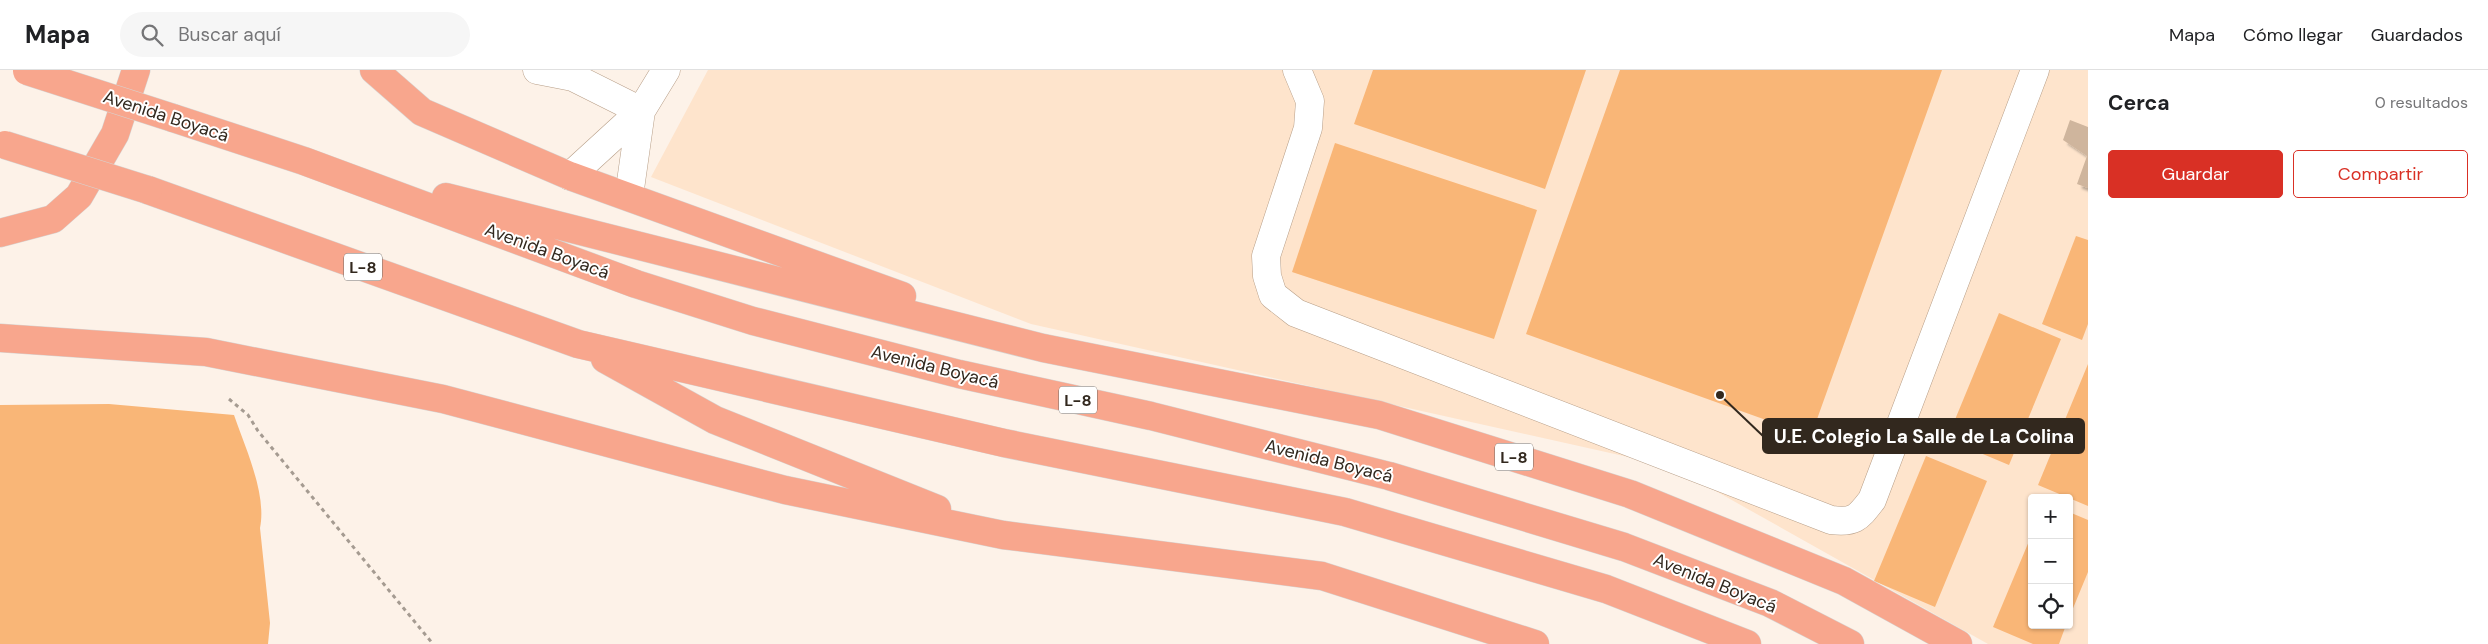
<!DOCTYPE html>
<html lang="es">
<head>
<meta charset="utf-8">
<style>
	:root { --surface:#fff; --page:#f6f6f6; --text:#202124; --muted:#757577; --line:#e0e0e0; --accent:#d93025 }
	body { margin:0; font-family:"DM Sans",sans-serif; background:var(--page); color:var(--text) }
	.controls { position:absolute; right:15px; bottom:15px; display:grid; overflow:hidden; border-radius:5px; box-shadow:0 1px 4px #0004 }
	.controls button { width:45px; height:45px; display:grid; place-items:center; padding:0; border:0; border-bottom:1px solid var(--line); background:var(--surface); color:var(--text); font:25px sans-serif }
	.list { margin:0; padding:0; list-style:none }
	h2 { display:flex; justify-content:space-between; align-items:center; height:65px; margin:0; padding:0 20px; font-size:21px }
	h2 small { font-size:16px; font-weight:400; color:var(--muted) }
	.actions { display:flex; gap:10px; padding:15px 20px }
	.actions a { flex:1; padding:11px 0; border:1px solid var(--accent); border-radius:5px; text-align:center; font-size:18px; color:var(--accent) }
	.actions .main { background:var(--accent); color:#fff }
	.icon { flex:none; width:28px; height:28px; fill:none; stroke:currentColor; stroke-width:2; stroke-linecap:round; stroke-linejoin:round }
	.map { position:relative; flex:none; width:2088px; height:574px; overflow:hidden }
	header { display:flex; align-items:center; gap:30px; box-sizing:border-box; height:70px; padding:0 25px; background:var(--surface); border-bottom:1px solid var(--line) }
	header strong { font-size:24px }
	nav { display:flex; gap:28px; margin-inline-start:auto; font-size:18px }
	.search { width:350px; height:45px; background:var(--page); display:flex; align-items:center; gap:12px; box-sizing:border-box; padding:0 18px; border-radius:28px; color:var(--muted); font-size:19px }
	main { display:flex }
	aside { flex:1; background:var(--surface) }
	.map>svg:first-child { display:block }
</style>
</head>
<body>
<header>
<strong>Mapa</strong>
<div class="search"><svg class="icon" aria-label="search" viewBox="0 0 24 24"><circle cx="10" cy="10" r="6"/><path d="M15 15l6 6"/></svg>Buscar aquí</div>
<nav><a>Mapa</a><a>Cómo llegar</a><a>Guardados</a></nav>
</header>
<main>
<div class="map">
<svg width="2088" height="574" viewBox="0 0 2088 574">
	<defs>
		<filter id="shadow"><feDropShadow dx="4.5" dy="4.5" stdDeviation="1" flood-color="#0004"/></filter>
	</defs>
	<rect width="100%" height="100%" fill="#fdf2e8"/>
	<!-- built -->
	<path fill="#fee4cc" fill-rule="evenodd" d="M708 0H2088V574H1988L1673 397 1031 254 651 107ZM2032 428H2069V555H2032Z"/>
	<!-- green -->
	<path fill="#f9b677" d="M1373 0H1586L1545 119 1354 54Z
		M1620 0H1942L1811 366 1526 264Z
		M1335 73 1537 140 1494 269 1292 202Z
		M2076 166 2088 170V254L2082 270 2042 254Z
		M1999 243 2061 269 2009 395 1947 369Z
		M2088 294V436L2038 415Z
		M109 334 234 345C245 377 267 424 260 458L270 553 268 574H0V335Z
		M1926 386 1987 411 1935 537 1874 511Z
		M2069 442 2088 450V502L2069 548Z
		M2032 464V555H2066L2059 574H2033L1993 557Z"/>
	<!-- building -->
	<path fill="#cfb59d" filter="url(#shadow)" d="M2070 50 2088 57V118L2077 114 2087 86 2063 70Z"/>
	<g fill="none" stroke-linecap="round" stroke-linejoin="round">
		<!-- minor casing -->
		<g stroke="#b79e87" stroke-width="29">
			<path id="minor" d="M537 0 573 7 641 41
				M1297 0 1310 31 1308 58 1266 186 1267 206 1273 225 1296 243 1831 450C1855 453 1858 448 1872 430L2035 0
				M570 106 641 41 666 0
				M629 126 641 41"/>
		</g>
		<!-- highway casing -->
		<g stroke="#d6d4d2" stroke-width="29">
			<path id="highway" d="M374 0 422 42 570 106 902 226
				M173 48 304 91 636 214 753 251 959 304 1151 346 1389 406 1624 477 1770 533 1850 574
				M148 120 578 274 1004 373 1345 442 1606 519 1747 574
				M446 127 1043 278 1379 345 1630 424 1844 511 1958 574
				M0 163 53 149 79 126 115 64 136 0
				M0 268 206 282 443 329 785 420 1003 465 1322 506 1535 574
				M605 289 715 350 937 439"/>
		</g>
		<!-- path -->
		<path stroke="#a59b91" stroke-width="3" stroke-dasharray="4 4" stroke-linecap="butt" d="M229 329 248 345 258 361 433 574"/>
		<!-- minor -->
		<use href="#minor" stroke="#fff" stroke-width="28"/>
		<!-- highway -->
		<use href="#highway" stroke="#f8a68d" stroke-width="28"/>
		<!-- highway-bridge casing -->
		<g stroke="#d6d4d2" stroke-width="29" stroke-linecap="butt">
			<path id="highway-bridge" d="M27 1 173 48
				M5 75 148 120"/>
		</g>
		<!-- highway-bridge -->
		<use href="#highway-bridge" stroke="#f8a68d" stroke-width="28"/>
	</g>
	<g text-anchor="middle" dominant-baseline="central" stroke-width="4" stroke-linejoin="round" paint-order="stroke">
		<!-- shield labels -->
		<g fill="#fff" stroke="#706862" stroke-width="1">
			<rect x="344" y="183.5" width="38" height="27" rx="4"/>
			<rect x="1059" y="316.5" width="38" height="27" rx="4"/>
			<rect x="1495" y="373.5" width="38" height="27" rx="4"/>
		</g>
		<g font-size="16" font-weight="bold" fill="#32281e">
			<text x="363" y="197">L-8</text>
			<text x="1078" y="330">L-8</text>
			<text x="1514" y="387">L-8</text>
		</g>
		<!-- street labels -->
		<g font-size="18" fill="#32281e" stroke="#fff">
			<text transform="translate(166 46) rotate(18)">Avenida Boyacá</text>
			<text transform="translate(547 181) rotate(20)">Avenida Boyacá</text>
			<text transform="translate(935 297) rotate(14)">Avenida Boyacá</text>
			<text transform="translate(1329 391) rotate(14)">Avenida Boyacá</text>
			<text transform="translate(1715 513) rotate(22)">Avenida Boyacá</text>
		</g>
	</g>
	<!-- callouts -->
	<path fill="none" stroke="#32281e" stroke-width="2" d="M1720 325L1763 366"/>
	<circle fill="#32281e" stroke="#fff" stroke-width="2" cx="1720" cy="325" r="5"/>
	<rect fill="#32281e" stroke="#32281e" stroke-width="2" x="1763" y="349" width="321" height="34" rx="5"/>
	<g font-size="19" text-anchor="middle" font-weight="bold" fill="#fff">
		<text x="1924" y="373">U.E. Colegio La Salle de La Colina</text>
	</g>
</svg>
<div class="controls">
<button>+</button>
<button>−</button>
<button><svg class="icon" aria-label="locate" viewBox="0 0 24 24"><circle cx="12" cy="12" r="6"/><path d="M12 2v4M12 18v4M2 12h4M18 12h4"/></svg></button>
</div>
</div>
<aside>
<h2>Cerca<small>0 resultados</small></h2>
<ul class="list">
</ul>
<div class="actions"><a class="main">Guardar</a><a>Compartir</a></div>
</aside>
</main>
</body>
</html>
